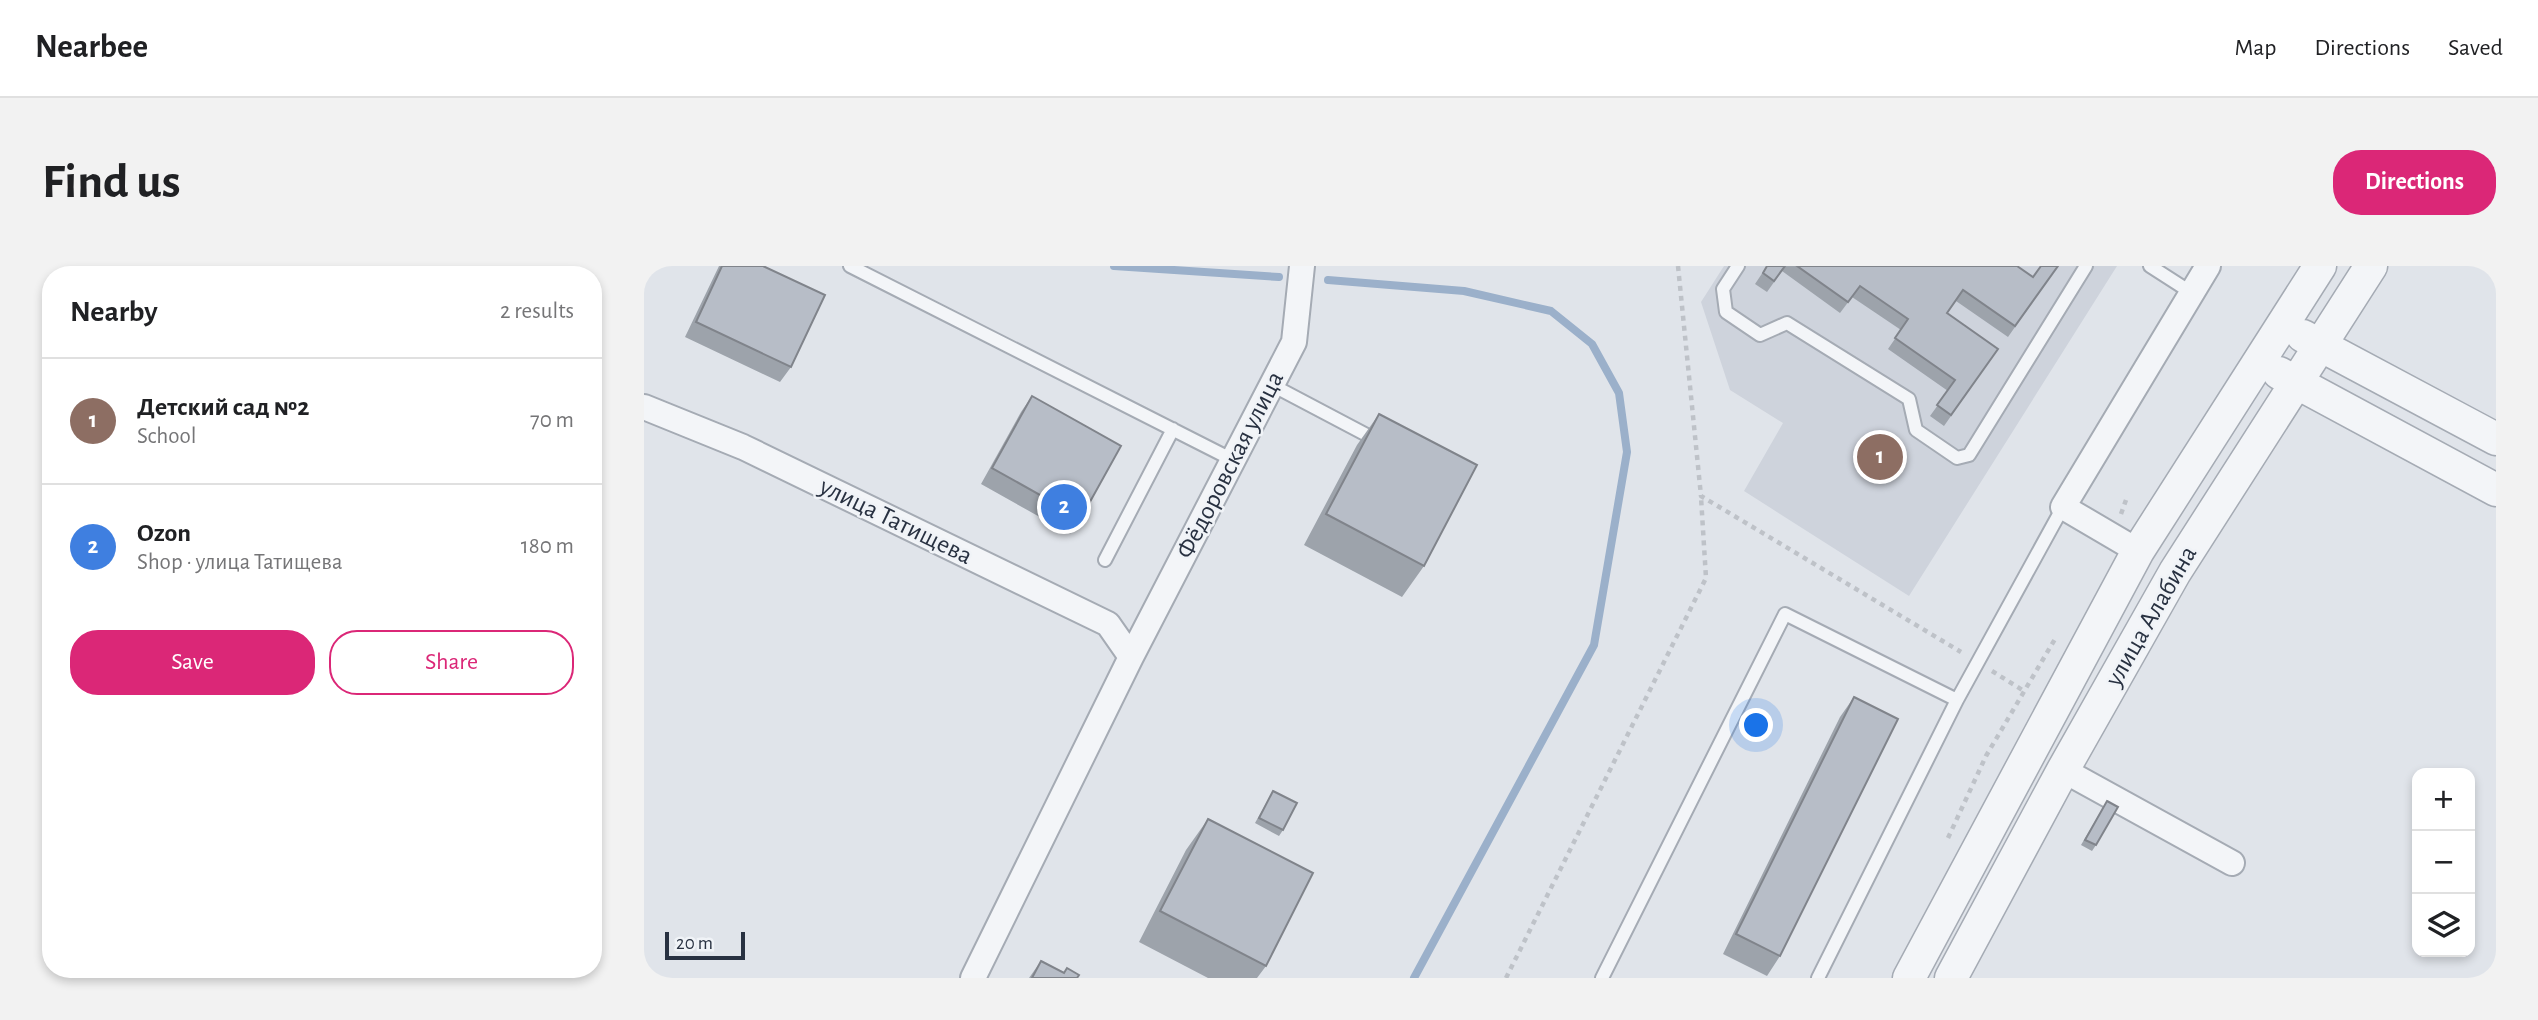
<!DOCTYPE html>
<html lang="en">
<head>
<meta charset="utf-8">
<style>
	:root { --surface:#fff; --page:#f2f2f2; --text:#202124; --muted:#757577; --line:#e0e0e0; --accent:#db2777 }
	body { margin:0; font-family:"Alegreya Sans",sans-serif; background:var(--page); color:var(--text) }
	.controls { position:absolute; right:21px; bottom:21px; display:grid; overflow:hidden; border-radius:14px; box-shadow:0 4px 10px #0003 }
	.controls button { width:63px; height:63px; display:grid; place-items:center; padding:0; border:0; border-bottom:2px solid var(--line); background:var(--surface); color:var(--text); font:35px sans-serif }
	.scale { position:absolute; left:21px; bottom:18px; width:80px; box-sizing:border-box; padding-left:7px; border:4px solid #283141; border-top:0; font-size:19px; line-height:24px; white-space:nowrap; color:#283141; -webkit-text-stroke:5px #f0f3f7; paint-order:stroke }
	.you { position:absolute; left:1113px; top:460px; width:24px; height:24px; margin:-18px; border:5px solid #fff; border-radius:50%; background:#1a73e8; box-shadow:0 0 0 10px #1a73e833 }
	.badge { display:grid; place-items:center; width:46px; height:46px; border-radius:50%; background:var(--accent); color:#fff; font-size:23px; font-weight:700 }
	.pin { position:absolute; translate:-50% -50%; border:4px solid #fff; box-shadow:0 2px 7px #0006 }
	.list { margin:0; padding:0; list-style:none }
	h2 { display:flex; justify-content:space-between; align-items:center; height:91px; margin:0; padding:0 28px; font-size:30px }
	h2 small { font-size:23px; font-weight:400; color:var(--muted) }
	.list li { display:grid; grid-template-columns:46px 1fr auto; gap:21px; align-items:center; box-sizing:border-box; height:126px; padding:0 28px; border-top:2px solid var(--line) }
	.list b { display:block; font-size:26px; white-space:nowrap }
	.list p { margin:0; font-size:23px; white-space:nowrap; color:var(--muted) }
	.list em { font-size:23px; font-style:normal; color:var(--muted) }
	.actions { display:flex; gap:14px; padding:21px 28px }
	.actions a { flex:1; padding:16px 0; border:2px solid var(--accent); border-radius:28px; text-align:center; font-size:24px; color:var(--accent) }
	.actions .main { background:var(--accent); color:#fff }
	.icon { flex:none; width:38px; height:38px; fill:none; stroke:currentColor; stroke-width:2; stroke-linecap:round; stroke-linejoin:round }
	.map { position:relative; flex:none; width:1852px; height:712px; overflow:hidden; border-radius:28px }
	header { display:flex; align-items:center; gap:42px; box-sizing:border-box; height:98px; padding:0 35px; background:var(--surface); border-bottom:2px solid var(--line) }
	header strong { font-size:33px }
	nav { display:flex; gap:38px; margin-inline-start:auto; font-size:24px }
	.intro { display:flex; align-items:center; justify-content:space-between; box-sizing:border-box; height:168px; padding:0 42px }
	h1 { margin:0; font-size:49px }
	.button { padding:18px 32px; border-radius:28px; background:var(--accent); color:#fff; font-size:24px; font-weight:700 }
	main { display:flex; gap:42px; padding:0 42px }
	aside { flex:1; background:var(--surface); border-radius:28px; box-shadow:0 4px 10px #0003 }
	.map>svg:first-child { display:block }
</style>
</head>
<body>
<header>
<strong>Nearbee</strong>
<nav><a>Map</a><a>Directions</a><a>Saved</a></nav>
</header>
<div class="intro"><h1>Find us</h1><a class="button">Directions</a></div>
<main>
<aside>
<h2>Nearby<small>2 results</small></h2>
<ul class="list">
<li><span class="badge" style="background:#8d6e63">1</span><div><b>Детский сад №2</b><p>School</p></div><em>70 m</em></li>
<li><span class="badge" style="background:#3f7fe0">2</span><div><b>Ozon</b><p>Shop · улица Татищева</p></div><em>180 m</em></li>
</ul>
<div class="actions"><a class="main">Save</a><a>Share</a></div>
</aside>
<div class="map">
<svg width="1852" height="712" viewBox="0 0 1852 712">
	<rect width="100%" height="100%" fill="#e0e4ea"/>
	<!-- built -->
	<path fill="#ced3dc" d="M1080 0H1473L1265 330 1100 225 1139 157 1086 124 1057 36Z"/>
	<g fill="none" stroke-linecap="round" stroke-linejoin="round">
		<!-- stream -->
		<path stroke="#9bb0ca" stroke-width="8" d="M470 0 635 11
			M684 14 820 25 907 45 948 78 975 127 983 186 950 379 770 712"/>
		<!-- service casing -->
		<g stroke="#a5abb4" stroke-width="16">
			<path id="service" d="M206 0 589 194
				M1094 0 1079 23 1082 46 1116 69 1143 57 1265 133 1272 164 1313 192 1325 189 1442 0
				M1506 0 1548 27
				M628 119 736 176
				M461 294 529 163
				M958 712 1141 348 1313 434 1419 241
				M1174 712 1313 434"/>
		</g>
		<!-- minor casing -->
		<g stroke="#a5abb4" stroke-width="28">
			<path id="minor" d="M0 141 99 181 464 358 487 391
				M1494 285 1419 241 1564 0
				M1419 504 1588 597
				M329 712 487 391 650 76 658 0"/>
		</g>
		<!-- tertiary casing -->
		<g stroke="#a5abb4" stroke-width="35">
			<path id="tertiary" d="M1659 70 1852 173
				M1635 107 1852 224
				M1265 712 1494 285 1676 0
				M1307 712 1419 504 1531 306 1727 0"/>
		</g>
		<!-- path -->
		<path stroke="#bec2c8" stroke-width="4.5" stroke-dasharray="5 5" stroke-linecap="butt" d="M1034 0 1057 230 1317 386
			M1477 248 1482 234
			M1348 405 1380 425
			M1304 572 1342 490 1411 373
			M862 712 1062 312 1057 231"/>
		<!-- service -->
		<use href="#service" stroke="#f3f5f8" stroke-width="12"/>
		<!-- minor -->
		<use href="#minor" stroke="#f3f5f8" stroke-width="24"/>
		<!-- tertiary -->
		<use href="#tertiary" stroke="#f3f5f8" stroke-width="32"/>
	</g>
	<!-- wall -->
	<path fill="#9da3ab" d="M75 0H119L147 101 136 116 41 71Z
		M1123 0H1373L1389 11 1414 0 1364 71 1312 35 1303 47 1354 83 1300 160 1286 150 1304 125 1244 83 1257 64 1208 31 1196 47 1138 5 1123 26 1111 18Z
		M388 130 437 252 426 268 337 218 377 146Z
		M735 148 780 300 758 331 660 279 713 179Z
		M1210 431 1136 690 1123 710 1079 688 1196 451Z
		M629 525 639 564 635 570 611 557Z
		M1463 535 1452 579 1448 585 1437 579Z
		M564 553 622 700 613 712H564L495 676 542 584Z
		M397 695 420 706 423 702 433 712H385Z"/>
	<!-- building -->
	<path fill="#b7bdc7" stroke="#80848b" stroke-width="2" d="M78 0H119L181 29 147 101 52 56Z
		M1123 0H1141L1130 15 1119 7Z
		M1153 0H1373L1389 11 1397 0H1414L1371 60 1319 24 1303 47 1354 83 1307 149 1293 139 1311 114 1251 72 1264 53 1216 20 1204 36Z
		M388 130 477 180 437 252 348 202Z
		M735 148 833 199 780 300 682 248Z
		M1210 431 1254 453 1136 690 1092 668Z
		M629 525 653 537 639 564 615 552Z
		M1463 535 1474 541 1452 579 1441 574Z
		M564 553 669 607 622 700 516 645Z
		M397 695 420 707 423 702 435 709 433 712H388Z"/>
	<g text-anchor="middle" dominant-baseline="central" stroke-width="5" stroke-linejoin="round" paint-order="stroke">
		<!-- street labels -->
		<g font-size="26" fill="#283141" stroke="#f0f3f7">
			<text transform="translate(586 199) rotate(-63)">Фёдоровская улица</text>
			<text transform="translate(252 255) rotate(26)">улица Татищева</text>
			<text transform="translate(1507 350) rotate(-60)">улица Алабина</text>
		</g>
	</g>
</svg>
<div class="controls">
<button>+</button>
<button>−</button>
<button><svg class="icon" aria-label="layers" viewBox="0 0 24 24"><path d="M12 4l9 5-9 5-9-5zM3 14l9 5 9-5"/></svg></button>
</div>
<div class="scale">20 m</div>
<div class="you"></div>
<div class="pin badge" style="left:1236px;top:191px;background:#8d6e63">1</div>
<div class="pin badge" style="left:420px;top:241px;background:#3f7fe0">2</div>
</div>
</main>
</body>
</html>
